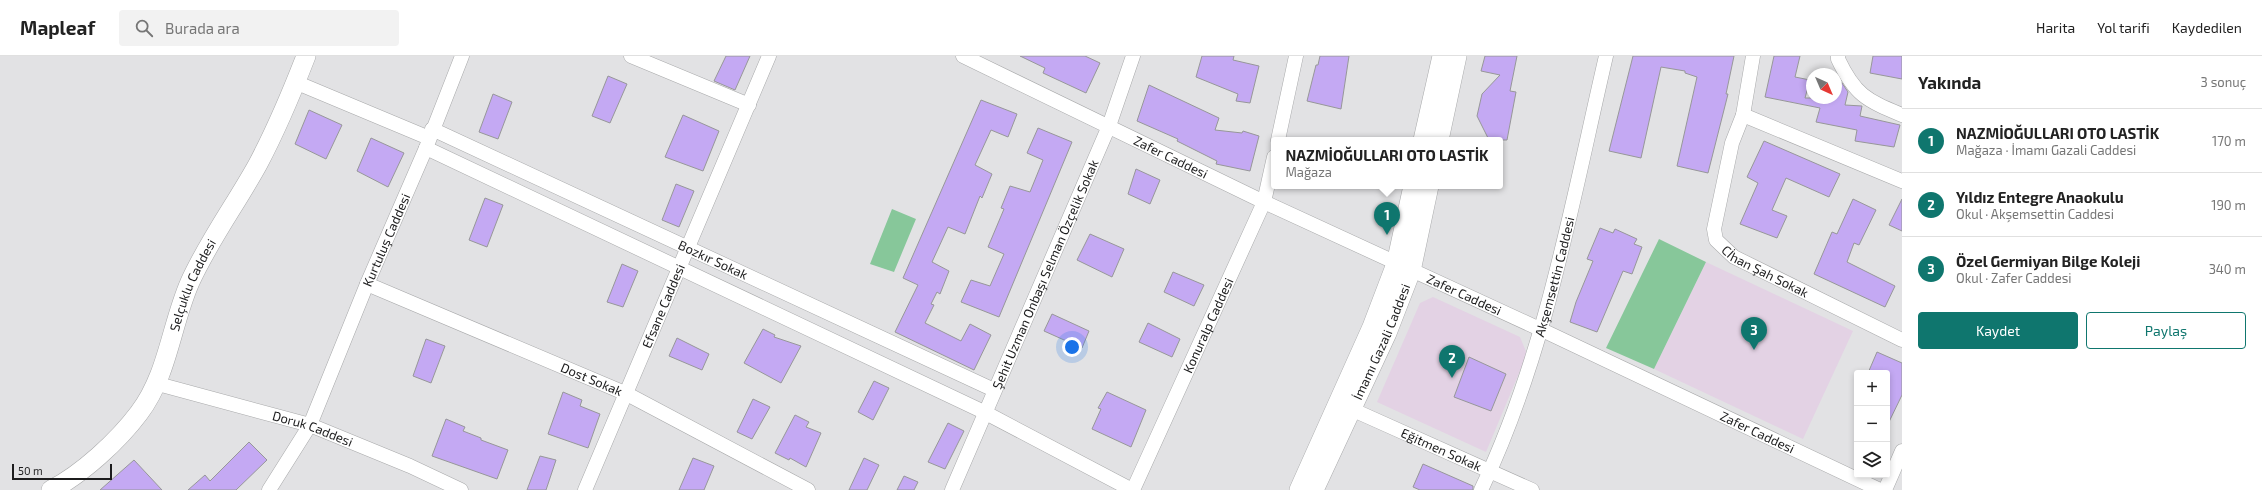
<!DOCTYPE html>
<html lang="tr">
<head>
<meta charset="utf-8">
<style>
	:root { --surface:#fff; --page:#f2f2f2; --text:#222; --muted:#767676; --line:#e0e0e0; --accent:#0f766e }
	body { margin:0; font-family:"Exo 2",sans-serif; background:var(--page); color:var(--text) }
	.controls { position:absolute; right:12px; bottom:12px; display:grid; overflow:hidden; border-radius:4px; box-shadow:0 2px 6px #0003 }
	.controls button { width:36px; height:36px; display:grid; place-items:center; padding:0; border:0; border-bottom:1px solid var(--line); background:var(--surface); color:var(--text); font:20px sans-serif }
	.compass { position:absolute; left:1806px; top:12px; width:36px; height:36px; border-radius:50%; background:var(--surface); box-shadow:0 2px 6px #0003; rotate:136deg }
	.scale { position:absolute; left:12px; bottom:10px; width:100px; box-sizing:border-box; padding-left:4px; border:2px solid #1c1c1d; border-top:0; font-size:11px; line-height:14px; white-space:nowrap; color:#1c1c1d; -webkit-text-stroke:3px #e2e2e4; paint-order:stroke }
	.you { position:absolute; left:1072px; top:291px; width:14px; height:14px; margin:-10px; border:3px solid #fff; border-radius:50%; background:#1a73e8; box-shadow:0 0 0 6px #1a73e833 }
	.badge { display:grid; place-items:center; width:26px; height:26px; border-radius:50%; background:var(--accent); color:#fff; font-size:13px; font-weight:700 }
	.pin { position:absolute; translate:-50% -33px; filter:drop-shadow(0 1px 2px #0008) }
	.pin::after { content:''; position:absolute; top:21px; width:14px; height:12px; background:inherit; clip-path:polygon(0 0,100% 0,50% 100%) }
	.popup { position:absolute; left:1271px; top:81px; width:232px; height:52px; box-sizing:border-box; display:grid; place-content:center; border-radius:4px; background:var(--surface); filter:drop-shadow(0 1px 3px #0005); font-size:13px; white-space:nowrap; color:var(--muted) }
	.popup b { font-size:15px; color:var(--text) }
	.popup::after { content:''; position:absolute; left:50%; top:100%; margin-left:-8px; border:8px solid transparent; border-top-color:var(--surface) }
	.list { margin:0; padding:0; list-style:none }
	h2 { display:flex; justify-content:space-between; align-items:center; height:52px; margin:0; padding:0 16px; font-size:17px }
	h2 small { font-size:13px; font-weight:400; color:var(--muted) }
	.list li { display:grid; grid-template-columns:26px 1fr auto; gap:12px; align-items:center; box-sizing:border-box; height:64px; padding:0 16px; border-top:1px solid var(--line) }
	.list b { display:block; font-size:15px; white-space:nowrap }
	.list p { margin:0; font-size:13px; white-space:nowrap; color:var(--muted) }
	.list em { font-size:13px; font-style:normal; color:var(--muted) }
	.actions { display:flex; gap:8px; padding:12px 16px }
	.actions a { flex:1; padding:9px 0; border:1px solid var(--accent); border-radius:4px; text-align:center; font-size:14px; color:var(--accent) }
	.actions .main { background:var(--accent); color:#fff }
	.icon { flex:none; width:22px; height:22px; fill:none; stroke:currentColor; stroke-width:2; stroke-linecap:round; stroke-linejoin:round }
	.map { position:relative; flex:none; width:1902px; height:434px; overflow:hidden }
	header { display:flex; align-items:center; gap:24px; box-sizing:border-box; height:56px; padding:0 20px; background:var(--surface); border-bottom:1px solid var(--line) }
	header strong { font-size:19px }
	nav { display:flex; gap:22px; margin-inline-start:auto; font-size:14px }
	.search { width:280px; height:36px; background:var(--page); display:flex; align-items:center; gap:10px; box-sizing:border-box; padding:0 14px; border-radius:4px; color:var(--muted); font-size:15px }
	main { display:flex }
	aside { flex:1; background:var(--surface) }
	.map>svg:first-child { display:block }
</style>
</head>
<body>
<header>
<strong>Mapleaf</strong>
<div class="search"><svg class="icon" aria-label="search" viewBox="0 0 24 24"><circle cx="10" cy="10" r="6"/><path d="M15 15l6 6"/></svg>Burada ara</div>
<nav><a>Harita</a><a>Yol tarifi</a><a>Kaydedilen</a></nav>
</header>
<main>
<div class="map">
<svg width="1902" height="434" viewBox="0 0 1902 434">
	<rect width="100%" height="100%" fill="#e2e2e4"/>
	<!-- education -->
	<path fill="#e3d2e4" d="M1706 206 1853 275 1803 383 1654 313Z
		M1433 241 1520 281 1527 298 1486 396 1377 346 1420 247Z"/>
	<!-- green -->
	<path fill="#87c79a" d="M892 153 916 163 894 216 870 208Z
		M1659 183 1706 206 1654 313 1606 292Z"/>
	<!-- building -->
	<path fill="#c4a9f3" stroke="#979799" d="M726 0H750L735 34 714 25Z
		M1020 0H1085L1100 7 1086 37 1043 17 1045 12Z
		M1202 0H1234L1233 4 1259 10 1250 47 1236 45 1238 38 1196 21Z
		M1320 0H1349L1341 53 1307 45 1316 9H1318Z
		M1485 0H1517L1510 35 1516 36 1507 84H1489L1477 60 1482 38 1500 19 1481 15Z
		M1633 0H1734L1726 38H1728L1708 117 1677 110 1697 21 1685 17V15L1661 11 1641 102 1609 95Z
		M1774 0H1800L1795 21 1810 24 1805 42H1836V26L1842 27 1848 36 1845 49 1862 50 1860 60 1900 69 1894 91 1855 85 1857 74 1816 66 1820 52 1765 41Z
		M1873 0H1902V23L1870 17Z
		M608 20 627 28 610 67 592 60Z
		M1149 29 1219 62 1215 74 1242 77 1243 75 1259 80 1250 115 1216 108 1217 105 1177 85 1178 83 1137 65Z
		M493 38 512 46 498 83 479 76Z
		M981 44 1017 58 1008 81 991 74 975 109 992 118 982 142 980 140 965 178 948 171 932 206 949 215 940 238 937 236 931 248 934 249 925 267 961 285 970 268 991 279 974 314 895 276 918 229 903 222Z
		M309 54 342 69 326 103 295 88Z
		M683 59 719 75 703 115 665 101Z
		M1038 72 1072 86 999 261 961 246 971 224 990 230 1004 198 988 191 1004 153 1001 152 1010 130 1030 136 1043 104 1027 97Z
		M371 82 404 97 388 131 357 115Z
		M1764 85 1840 118 1829 141 1786 122 1772 154 1787 160 1777 182 1740 168 1758 127 1747 121Z
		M1136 113 1160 124 1150 148 1128 138Z
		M676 128 694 135 679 171 662 164Z
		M485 142 503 149 487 191 469 184Z
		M1853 143 1876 154 1859 189 1854 187 1847 206 1895 230 1885 251 1814 218 1832 176 1837 178Z
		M1902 143V175L1889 169Z
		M1600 172 1613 177 1615 173 1637 183 1634 188 1642 191 1632 218 1623 215 1597 276 1570 266 1576 246 1593 205 1587 203Z
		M1090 178 1124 193 1112 221 1077 204Z
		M622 208 638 215 623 251 607 246Z
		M1173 216 1204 229 1194 250 1164 236Z
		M1052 258 1089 275 1082 292 1044 275Z
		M1148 267 1180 283 1172 301 1139 286Z
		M763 273 775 279 774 281 801 290 781 327 744 307Z
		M677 282 709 298 702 314 669 300Z
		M426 283 445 290 431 327 413 320Z
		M1877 296 1902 307V339L1887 370V317H1868Z
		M1469 301 1506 318 1491 355 1454 341Z
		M874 325 889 332 873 364 858 356Z
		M563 336 582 344 580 350 600 358 588 392 548 378Z
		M1107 336 1146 354 1131 391 1092 373 1101 353 1098 352Z
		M753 343 770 351 752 383 737 376Z
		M795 359 809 366 806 371 821 377 806 411 790 402 789 404 775 397Z
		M446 363 465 371 463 375 481 382V384L508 394 497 423 432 400Z
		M948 367 964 375 945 413 928 406Z
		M249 386 267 404 236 434H188L205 419 210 425Z
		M540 400 556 404 546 434H527Z
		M693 402 714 410 704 434H679Z
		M864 402 879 409 867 434H849Z
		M134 404 162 434H100Z
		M1423 408 1473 430V434H1420L1413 431Z
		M904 420 918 426 914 434H897Z"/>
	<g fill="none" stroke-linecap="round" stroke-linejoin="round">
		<!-- street casing -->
		<g stroke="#a8a9aa" stroke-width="15">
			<g id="street">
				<path d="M631 0 749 49"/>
				<path id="s1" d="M963 0 1264 146 1542 274 1880 434"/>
				<path id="s2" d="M1753 0 1743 59 1732 87 1714 173 1716 184 1734 201 1902 284"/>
				<path d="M1838 0V3C1855 39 1866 44 1902 59"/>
				<path d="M295 26 429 82"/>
				<path d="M1743 59 1902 125"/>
				<path id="s3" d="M432 73 994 334"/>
				<path d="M1278 84 1296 0"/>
				<path d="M426 92 984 356 1132 434"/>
				<path id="s4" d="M367 228 627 338 808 434"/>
				<path id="s5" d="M158 328 310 369 410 410 461 434"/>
				<path id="s6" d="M1351 353 1532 434"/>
				<path id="s7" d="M269 434 310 369 367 228 426 92 462 0"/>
				<path id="s8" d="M585 434 769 0"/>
				<path id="s9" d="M952 434 1109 70 1133 0"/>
				<path id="s10" d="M1133 434 1264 146 1274 101"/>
				<path id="s11" d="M1481 434C1546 298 1572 146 1606 0"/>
				<path d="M1885 434 1902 395"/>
			</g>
		</g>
		<!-- secondary casing -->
		<g stroke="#a8a9aa" stroke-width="20">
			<g id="secondary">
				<path d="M1423 84 1442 0"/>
				<path d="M1439 84 1457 0"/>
				<path id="s12" d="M51 434C82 418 118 385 139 357 168 319 171 269 190 226 209 184 236 148 258 108 276 74 292 36 306 0"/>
				<path d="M1299 434 1372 271 1396 208 1413 130"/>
				<path id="s13" d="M1314 434 1387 277 1411 215 1429 130"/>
			</g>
		</g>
		<!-- street -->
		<use href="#street" stroke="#fff" stroke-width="14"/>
		<!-- secondary -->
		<use href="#secondary" stroke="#fff" stroke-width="19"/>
	</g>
	<g text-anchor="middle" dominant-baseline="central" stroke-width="4" stroke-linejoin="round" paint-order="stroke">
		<!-- street labels -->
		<g font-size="13" fill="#1c1c1d" stroke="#e2e2e4">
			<text stroke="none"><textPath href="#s1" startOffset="231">Zafer Caddesi</textPath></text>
			<text stroke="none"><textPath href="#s7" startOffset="277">Kurtuluş Caddesi</textPath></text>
			<text stroke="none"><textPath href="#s3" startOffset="310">Bozkır Sokak</textPath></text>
			<text stroke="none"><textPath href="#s2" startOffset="248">Cİhan Şah Sokak</textPath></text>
			<text stroke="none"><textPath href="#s9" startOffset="235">Şehit Uzman Onbaşı Selman Özçelik Sokak</textPath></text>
			<text stroke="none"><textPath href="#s11" startOffset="226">Akşemsettin Caddesi</textPath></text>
			<text stroke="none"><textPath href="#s12" startOffset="257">Selçuklu Caddesi</textPath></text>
			<text stroke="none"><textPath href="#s1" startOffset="555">Zafer Caddesi</textPath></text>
			<text stroke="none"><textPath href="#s8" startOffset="200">Efsane Caddesi</textPath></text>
			<text stroke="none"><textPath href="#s10" startOffset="181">Konuralp Caddesi</textPath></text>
			<text stroke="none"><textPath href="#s13" startOffset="163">İmamı Gazali Caddesi</textPath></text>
			<text stroke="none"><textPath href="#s4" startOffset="244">Dost Sokak</textPath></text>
			<text stroke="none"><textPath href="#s5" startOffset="161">Doruk Caddesi</textPath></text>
			<text stroke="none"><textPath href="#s1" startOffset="879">Zafer Caddesi</textPath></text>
			<text stroke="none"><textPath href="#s6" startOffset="99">Eğitmen Sokak</textPath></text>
		</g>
	</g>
</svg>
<div class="controls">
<button>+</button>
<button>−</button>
<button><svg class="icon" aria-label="layers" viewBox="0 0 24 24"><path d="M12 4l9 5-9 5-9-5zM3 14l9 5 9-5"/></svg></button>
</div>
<svg class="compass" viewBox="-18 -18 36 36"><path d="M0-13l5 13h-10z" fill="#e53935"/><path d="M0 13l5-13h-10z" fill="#767676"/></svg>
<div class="scale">50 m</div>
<div class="you"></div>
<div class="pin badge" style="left:1387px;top:179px">1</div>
<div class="popup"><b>NAZMİOĞULLARI OTO LASTİK</b>Mağaza</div>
<div class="pin badge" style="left:1452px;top:322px">2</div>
<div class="pin badge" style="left:1754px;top:294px">3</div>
</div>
<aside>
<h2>Yakında<small>3 sonuç</small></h2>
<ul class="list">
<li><span class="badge">1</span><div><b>NAZMİOĞULLARI OTO LASTİK</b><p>Mağaza · İmamı Gazali Caddesi</p></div><em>170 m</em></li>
<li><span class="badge">2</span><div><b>Yıldız Entegre Anaokulu</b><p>Okul · Akşemsettin Caddesi</p></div><em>190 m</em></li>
<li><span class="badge">3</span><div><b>Özel Germiyan Bilge Koleji</b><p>Okul · Zafer Caddesi</p></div><em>340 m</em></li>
</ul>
<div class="actions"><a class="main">Kaydet</a><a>Paylaş</a></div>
</aside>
</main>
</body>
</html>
